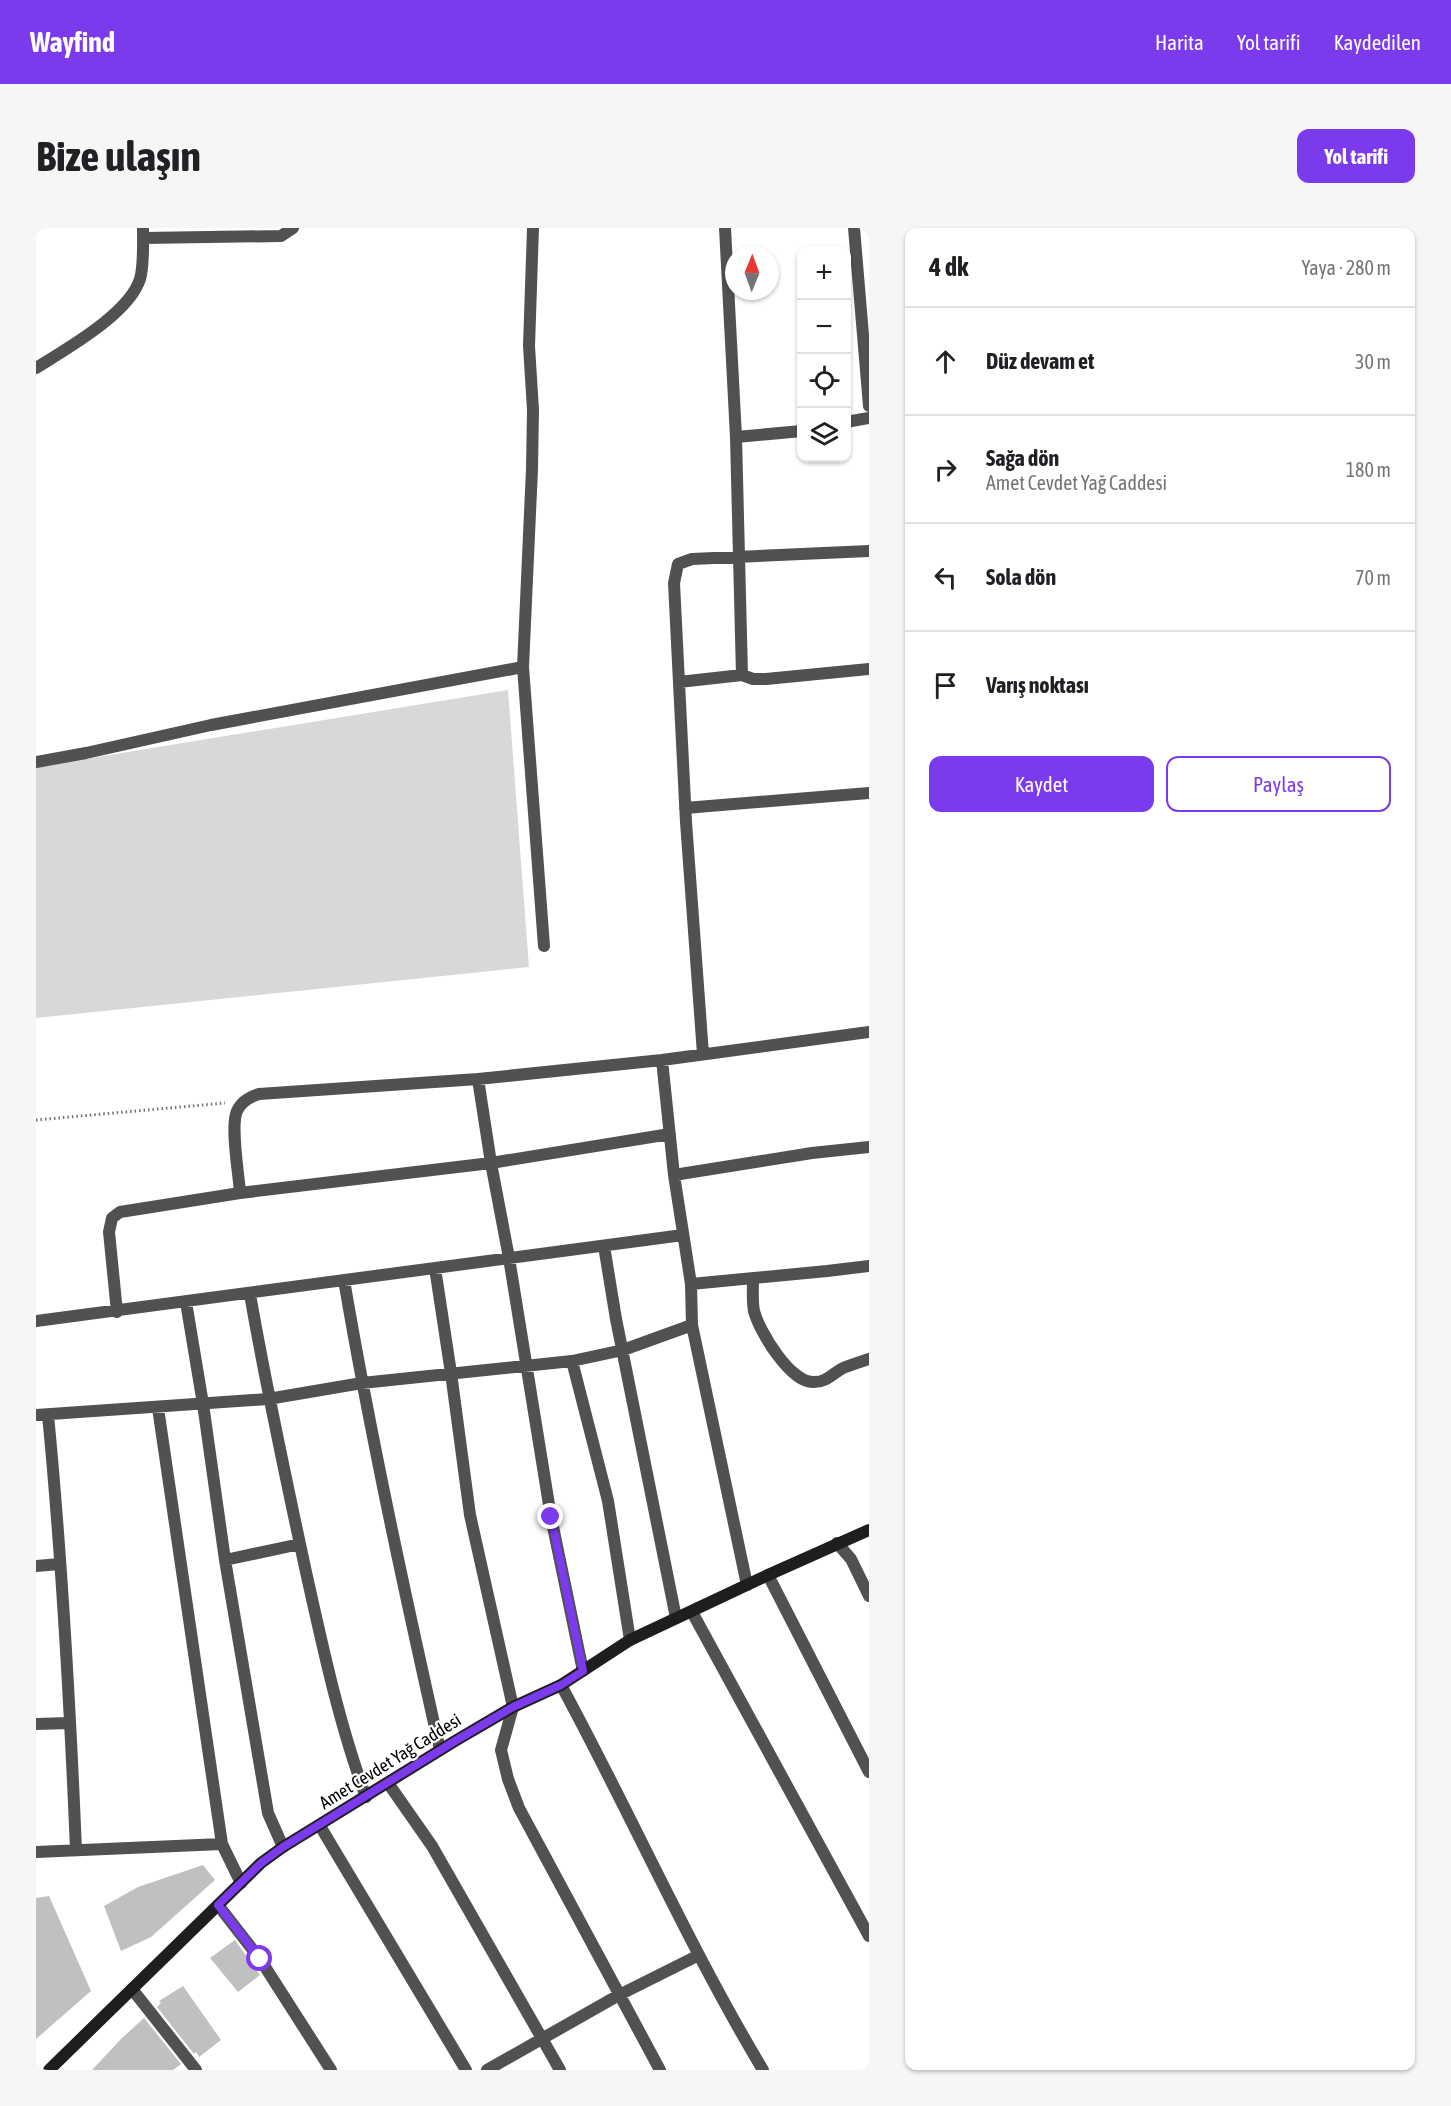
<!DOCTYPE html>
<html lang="tr">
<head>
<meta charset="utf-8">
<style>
	:root { --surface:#fff; --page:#f6f6f6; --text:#202124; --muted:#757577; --line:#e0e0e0; --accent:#7c3aed }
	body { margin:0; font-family:"Asap Condensed",sans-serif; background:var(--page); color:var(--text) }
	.controls { position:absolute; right:18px; top:18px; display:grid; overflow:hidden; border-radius:12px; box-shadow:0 2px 4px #0004 }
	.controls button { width:54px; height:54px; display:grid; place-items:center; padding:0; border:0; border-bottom:2px solid var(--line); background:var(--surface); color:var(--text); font:30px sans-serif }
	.compass { position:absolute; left:689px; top:18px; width:54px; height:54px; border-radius:50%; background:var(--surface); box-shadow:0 2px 4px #0004; rotate:1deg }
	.stop { position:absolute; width:18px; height:18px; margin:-14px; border:4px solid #7c3aed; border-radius:50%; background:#fff }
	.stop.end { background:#7c3aed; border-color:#fff; box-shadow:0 2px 6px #0008 }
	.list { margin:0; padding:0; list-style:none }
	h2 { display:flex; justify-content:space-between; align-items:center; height:78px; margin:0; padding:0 24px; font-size:26px }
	h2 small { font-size:20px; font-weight:400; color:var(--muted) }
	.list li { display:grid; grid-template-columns:39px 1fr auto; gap:18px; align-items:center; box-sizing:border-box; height:108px; padding:0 24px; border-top:2px solid var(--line) }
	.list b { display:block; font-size:22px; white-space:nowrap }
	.list p { margin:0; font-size:20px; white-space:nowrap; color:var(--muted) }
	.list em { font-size:20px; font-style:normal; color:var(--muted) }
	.actions { display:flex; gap:12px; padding:18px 24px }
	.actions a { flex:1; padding:14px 0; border:2px solid var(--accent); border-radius:12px; text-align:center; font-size:21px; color:var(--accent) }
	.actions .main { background:var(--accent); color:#fff }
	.icon { flex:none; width:33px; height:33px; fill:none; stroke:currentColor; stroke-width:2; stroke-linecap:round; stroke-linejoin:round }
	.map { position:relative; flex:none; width:833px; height:1842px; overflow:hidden; border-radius:12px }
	header { display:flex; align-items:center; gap:36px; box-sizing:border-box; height:84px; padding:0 30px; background:var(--accent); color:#fff }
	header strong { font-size:28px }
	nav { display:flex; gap:33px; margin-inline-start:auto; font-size:21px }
	.intro { display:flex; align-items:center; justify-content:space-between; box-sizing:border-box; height:144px; padding:0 36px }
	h1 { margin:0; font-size:42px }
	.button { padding:15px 27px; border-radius:12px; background:var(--accent); color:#fff; font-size:21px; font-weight:700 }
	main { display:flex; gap:36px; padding:0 36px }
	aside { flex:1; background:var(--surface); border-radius:12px; box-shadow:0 2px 4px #0004 }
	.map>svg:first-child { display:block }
</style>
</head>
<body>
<header>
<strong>Wayfind</strong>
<nav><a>Harita</a><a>Yol tarifi</a><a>Kaydedilen</a></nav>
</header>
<div class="intro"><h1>Bize ulaşın</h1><a class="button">Yol tarifi</a></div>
<main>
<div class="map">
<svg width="833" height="1842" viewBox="0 0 833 1842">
	<rect width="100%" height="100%" fill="#fff"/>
	<!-- green -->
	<path fill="#d8d8d8" d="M472 462 493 739 0 790V539Z"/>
	<!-- building -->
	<path fill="#c0c0c0" d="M167 1637 179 1652 115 1709 85 1723 68 1678 102 1659Z
		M13 1668 55 1763 0 1811V1670Z
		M199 1712 224 1747 202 1764 174 1730Z
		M147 1758 185 1812 163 1829 160 1824 158 1826 121 1779 125 1775 123 1773Z
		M108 1790 145 1836 137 1842H56L85 1811Z"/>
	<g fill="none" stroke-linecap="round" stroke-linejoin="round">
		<!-- path -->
		<path stroke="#737373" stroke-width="3" stroke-dasharray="1.5 3" stroke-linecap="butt" d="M0 892 189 875"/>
		<!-- street -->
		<path stroke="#515151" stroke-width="12" d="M497 0 493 118 497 182 496 241 487 439 508 718
			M689 0 700 209 706 447
			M818 0 833 178
			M107 10 245 8 257 0
			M0 140C30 121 93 86 104 51 108 38 107 14 107 0
			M810 194 833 190
			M700 209 766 203
			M643 454 706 447 717 451H730L833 441
			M0 534 50 525 175 497 487 439
			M649 580 833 565
			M667 826 650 594 638 355 642 336 656 331 833 323
			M442 851 455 935 473 1030 515 1289 547 1443
			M638 947 776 925 833 919
			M204 965C203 947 194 898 201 883 205 874 213 869 223 866L442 851 626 832 833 804
			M568 1018 580 1091 640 1390
			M399 1040 415 1145 434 1287 477 1479 465 1522 472 1551 483 1580 624 1842
			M717 1050C717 1061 716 1073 718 1083 723 1103 755 1156 778 1154 791 1154 796 1146 807 1140 815 1137 824 1134 833 1131
			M308 1052C335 1210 369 1366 404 1522
			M655 1056 791 1043 833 1038
			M214 1066C230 1159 250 1251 270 1344 287 1420 303 1496 330 1569
			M150 1074 167 1176 189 1332 232 1585 247 1619
			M81 1084 73 1004 76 990 84 984 204 965 455 935 634 906
			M0 1093 647 1007
			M656 1097 711 1357
			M536 1133 572 1273 594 1412
			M122 1180 186 1616 205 1655
			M0 1187 232 1171 326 1155 536 1133 587 1122 656 1097 655 1056 638 947 626 832
			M12 1187C26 1332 34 1477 40 1622
			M801 1315 815 1331 833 1368
			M189 1332 264 1316
			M0 1338 24 1336
			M732 1347 833 1544
			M656 1384 833 1708
			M525 1457C594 1584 652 1717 727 1842
			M0 1496 34 1495
			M352 1555 396 1618 524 1842
			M284 1598 430 1842
			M0 1624 186 1616
			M182 1677 224 1731 295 1842
			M96 1761 160 1842
			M451 1842 583 1767 663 1727"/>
		<!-- secondary -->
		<path stroke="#1e1e1e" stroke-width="12" d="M13 1842 225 1635 247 1619 419 1513 477 1479 525 1457 594 1412 732 1347 833 1302"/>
	</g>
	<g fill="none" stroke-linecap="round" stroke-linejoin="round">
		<!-- route -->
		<path stroke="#7c3aed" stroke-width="8" d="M224 1731 182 1677 225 1635 247 1619 419 1513 477 1479 525 1457 547 1443 515 1289"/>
	</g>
	<g text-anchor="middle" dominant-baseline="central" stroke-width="4.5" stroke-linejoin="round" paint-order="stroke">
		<!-- street labels -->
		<g font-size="18" fill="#000" stroke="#fff">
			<text transform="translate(354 1533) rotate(-32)">Amet Cevdet Yağ Caddesi</text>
		</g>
	</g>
</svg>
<div class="controls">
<button>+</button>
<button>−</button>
<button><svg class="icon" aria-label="locate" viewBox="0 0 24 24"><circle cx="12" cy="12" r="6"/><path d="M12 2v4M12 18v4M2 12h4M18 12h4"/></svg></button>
<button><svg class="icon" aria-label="layers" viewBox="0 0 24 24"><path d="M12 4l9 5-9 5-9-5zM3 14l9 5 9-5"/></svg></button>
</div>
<svg class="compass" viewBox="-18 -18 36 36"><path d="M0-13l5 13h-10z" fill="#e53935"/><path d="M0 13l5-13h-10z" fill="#757577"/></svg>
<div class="stop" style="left:224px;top:1731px"></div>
<div class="stop end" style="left:515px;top:1289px"></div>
</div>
<aside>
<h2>4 dk<small>Yaya · 280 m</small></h2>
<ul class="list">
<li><svg class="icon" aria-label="ahead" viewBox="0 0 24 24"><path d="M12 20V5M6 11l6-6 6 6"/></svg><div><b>Düz devam et</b></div><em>30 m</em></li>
<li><svg class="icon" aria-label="right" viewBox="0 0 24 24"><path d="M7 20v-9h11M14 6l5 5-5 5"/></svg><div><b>Sağa dön</b><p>Amet Cevdet Yağ Caddesi</p></div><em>180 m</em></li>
<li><svg class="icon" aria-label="left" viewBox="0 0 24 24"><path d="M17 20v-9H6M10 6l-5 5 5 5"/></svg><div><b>Sola dön</b></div><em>70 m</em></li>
<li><svg class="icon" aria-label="arrive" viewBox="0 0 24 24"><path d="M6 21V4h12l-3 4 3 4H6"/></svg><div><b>Varış noktası</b></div></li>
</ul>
<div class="actions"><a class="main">Kaydet</a><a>Paylaş</a></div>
</aside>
</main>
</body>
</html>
